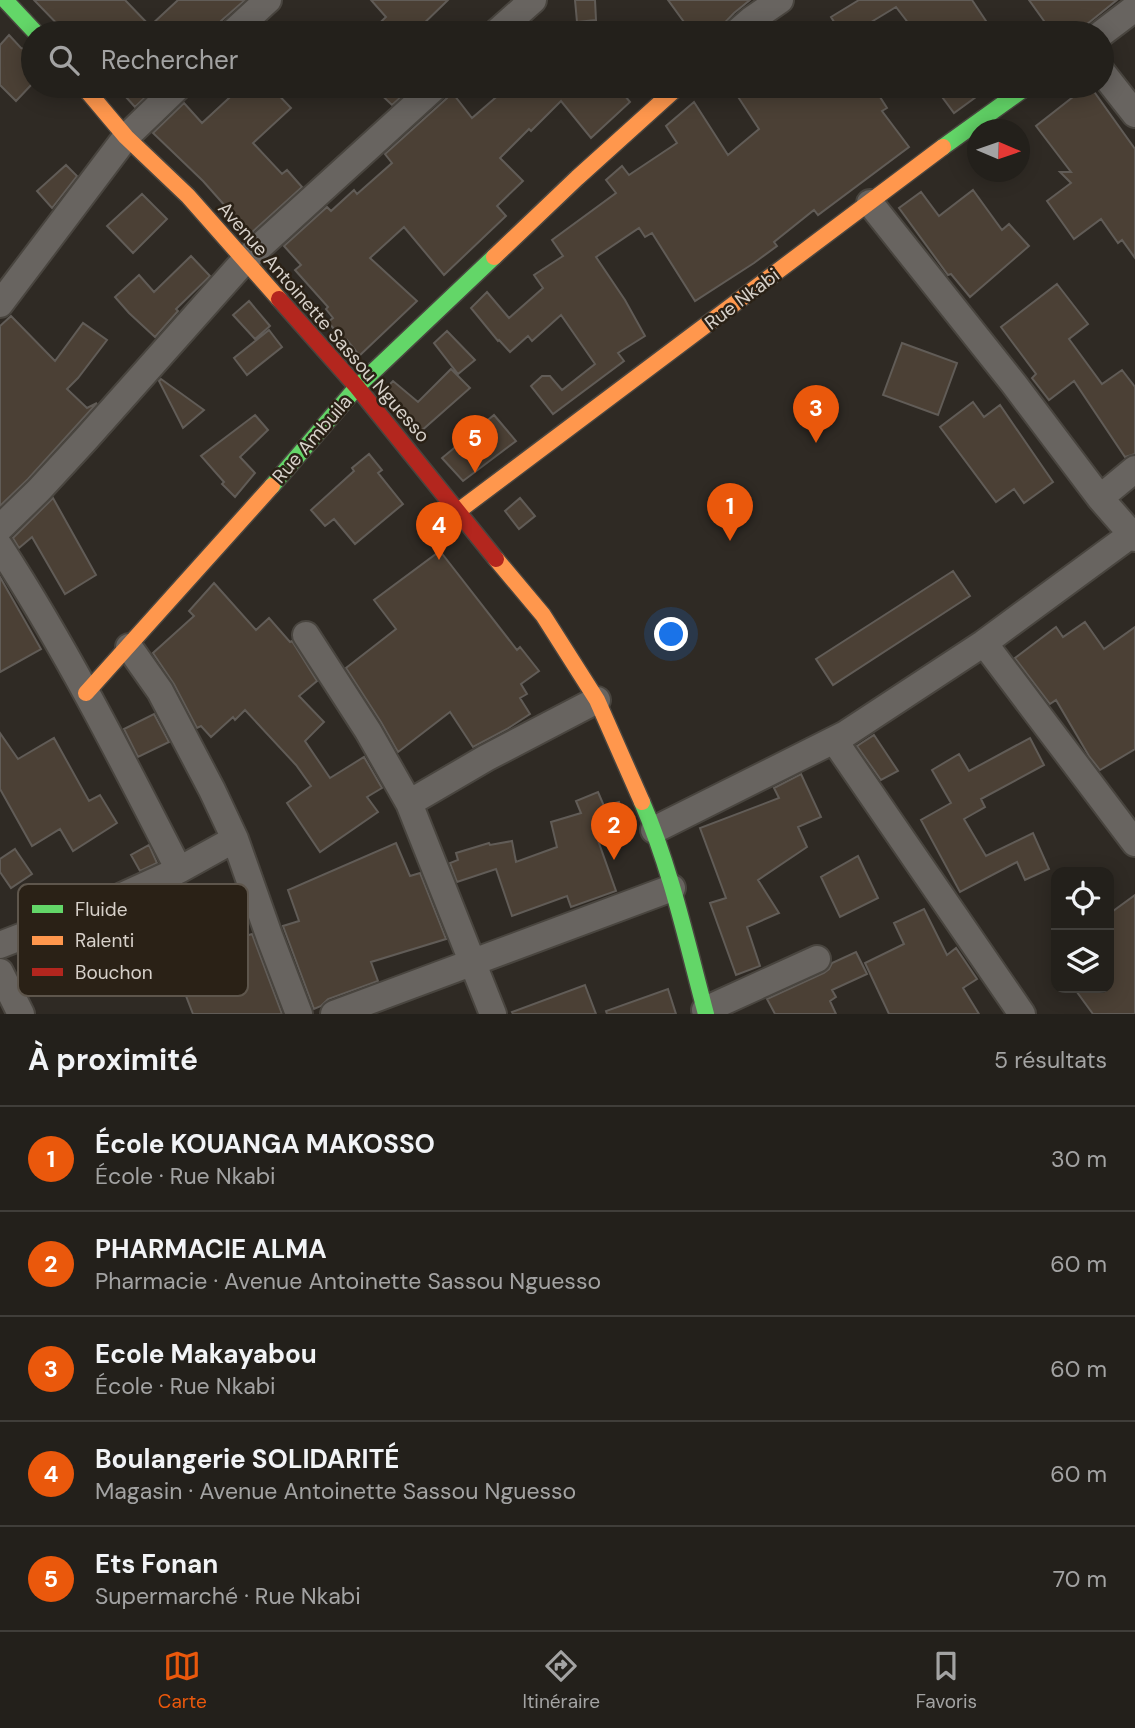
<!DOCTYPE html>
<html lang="fr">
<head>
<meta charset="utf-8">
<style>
	:root { --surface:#23201b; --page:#2f2d28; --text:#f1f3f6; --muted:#a3a3a3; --line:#403e3a; --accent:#ea580c }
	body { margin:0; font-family:"DM Sans",sans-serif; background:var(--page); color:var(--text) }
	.controls { position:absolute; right:21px; bottom:21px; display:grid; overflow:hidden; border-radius:14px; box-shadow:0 4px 18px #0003 }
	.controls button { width:63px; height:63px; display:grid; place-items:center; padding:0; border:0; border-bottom:2px solid var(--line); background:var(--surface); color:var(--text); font:35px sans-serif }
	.compass { position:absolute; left:967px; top:119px; width:63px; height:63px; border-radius:50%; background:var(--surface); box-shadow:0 4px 18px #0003; rotate:92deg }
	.you { position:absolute; left:672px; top:635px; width:24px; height:24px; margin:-18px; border:5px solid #fff; border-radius:50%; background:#1a73e8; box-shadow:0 0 0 10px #1a73e833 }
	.badge { display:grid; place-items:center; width:46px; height:46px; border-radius:50%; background:var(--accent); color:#fff; font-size:23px; font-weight:700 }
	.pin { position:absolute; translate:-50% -58px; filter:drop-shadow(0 2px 4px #0008) }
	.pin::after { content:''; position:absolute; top:37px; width:24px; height:21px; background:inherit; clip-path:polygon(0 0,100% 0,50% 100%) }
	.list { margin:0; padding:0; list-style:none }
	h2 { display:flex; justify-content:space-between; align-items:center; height:91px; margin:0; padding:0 28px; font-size:30px }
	h2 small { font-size:23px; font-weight:400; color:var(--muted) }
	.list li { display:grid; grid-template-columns:46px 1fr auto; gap:21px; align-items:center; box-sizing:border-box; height:105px; padding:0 28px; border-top:2px solid var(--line) }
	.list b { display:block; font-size:26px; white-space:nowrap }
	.list p { margin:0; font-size:23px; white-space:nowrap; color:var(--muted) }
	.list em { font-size:23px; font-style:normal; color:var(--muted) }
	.icon { flex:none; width:38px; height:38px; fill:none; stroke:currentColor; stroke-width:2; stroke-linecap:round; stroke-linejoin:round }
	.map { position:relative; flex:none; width:1135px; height:1014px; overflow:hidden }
	.search { position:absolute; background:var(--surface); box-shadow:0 4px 18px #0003; left:21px; right:21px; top:21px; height:77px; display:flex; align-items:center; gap:18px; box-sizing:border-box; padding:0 24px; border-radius:38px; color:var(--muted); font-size:26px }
	.sheet { height:616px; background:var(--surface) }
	nav { display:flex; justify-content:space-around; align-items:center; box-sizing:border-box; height:98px; border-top:2px solid var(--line); background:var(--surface); font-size:19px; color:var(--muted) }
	nav a { display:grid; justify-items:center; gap:4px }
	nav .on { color:var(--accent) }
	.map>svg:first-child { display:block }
</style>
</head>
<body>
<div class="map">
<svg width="1135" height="1014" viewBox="0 0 1135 1014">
	<rect width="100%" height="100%" fill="#2f2a24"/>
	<!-- building -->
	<path fill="#4b4035" stroke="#615c57" stroke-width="2" d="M34 0H125L150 26 178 0H245L221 21 213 33H66Z
		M371 0H448L414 33H369L386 17Z
		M575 0H595L596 20 577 22Z
		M668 0H750L734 13 715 33H692Z
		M859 0H972L994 33H916L896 7 853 33H841L831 17Z
		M1029 0H1117L1076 33H1028L1044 21Z
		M9 35 21 48 33 53V83L16 101 0 85V45Z
		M116 86H157L135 107Z
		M242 86H270L291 108 253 143 282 174 287 170 302 187 250 234 203 181 153 133 184 103 202 123Z
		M372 86H413L392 105Z
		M509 86H617L630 102 591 138 561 101 531 131 529 129 500 158 523 181 497 206 506 216 444 275 404 227 370 258 417 301 358 357 359 355 347 340 345 342 328 322 333 318 326 309 328 307 295 270 301 265 284 246 327 207 331 211 354 190 357 194 392 163 385 154 447 98 451 91 472 118Z
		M731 86H873L887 108 882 111 909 147 818 215 814 210 774 242 777 246 754 263 695 301 652 233 645 237 639 228 596 257 625 300 645 336 618 353 624 361 553 414 531 386 542 376H550L562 390 595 364 561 315 532 341 528 336 510 352 499 340 498 341 471 308 487 292 509 318 543 288 534 275 563 256 552 240 616 193 606 180 622 166 629 175 677 143 666 126 694 102 728 155 759 129Z
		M934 86H991L954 113Z
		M1087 86H1090L1135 149V258L1122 240 1118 243 1101 219 1074 239 1047 201 1071 183 1060 172H1071L1036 126Z
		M66 165 77 176 52 208 37 191Z
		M973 190 1002 230 1009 224 1029 246 970 297 951 274 948 275 899 208 921 192 939 216Z
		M142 194 167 219 133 253 107 226Z
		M191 256 210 276 176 309 178 311 155 337 129 313 115 297 139 275 154 292Z
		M1057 284 1088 324 1069 339 1102 384 1122 370 1135 387V454L1125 457 1074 381 1049 400 1032 378 1036 374 1001 327Z
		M249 301 270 326 255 339 233 315Z
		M11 316 55 361 83 323 107 340 78 378 67 389 87 408 97 403 28 479 0 506V326Z
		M269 330 282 347 247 375 234 358Z
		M447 331 475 360 458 374 434 343Z
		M902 343 957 363 938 415 883 395Z
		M451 369 470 388 420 432 385 389 393 381 418 402Z
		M161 379 204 410 183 428 159 381Z
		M973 402 984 417 1000 405 1053 482 1024 503 1014 489 996 502 940 427Z
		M255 415 268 430 240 457 255 473 235 497 222 484 224 482 201 456Z
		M494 415 516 441 463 481 442 458Z
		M369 454 382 470 378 473 403 504 355 544 334 519 325 526 311 510 354 471 352 468Z
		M53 498 96 575 65 594 32 537 19 548 13 538Z
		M520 498 535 516 519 529 505 511Z
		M440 551 517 650 520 647 539 671 521 684 527 694 520 698 530 714 507 729 473 747 450 712 398 752 381 722 346 668 396 629 374 600Z
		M953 571 970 596 833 685 816 659Z
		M0 577 41 649 0 672Z
		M214 583 256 630 269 618 290 642 292 641 317 681 299 696 324 722 305 741 330 778 364 757 382 788 367 797 378 812 320 852 287 803 311 786 296 765 245 710 235 720 233 717 211 737 201 726 197 728 174 684 153 653 194 616 189 611Z
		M1085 622 1104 649 1135 627V749L1100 770 1089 756 1056 700 1050 704 1015 658 1056 627 1063 637Z
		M154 714 169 742 138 757 124 729Z
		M0 733 18 759 54 738 89 801 100 795 117 823 73 851 60 829 32 846 0 789Z
		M874 735 898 771 881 780 857 746Z
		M1030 738 1044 765 981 799 985 807 964 819 986 856 1033 833 1049 869 1025 880 1017 862 960 892 921 820 951 803 932 770 959 754 969 771Z
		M801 774 821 817 798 827 807 847 758 880 779 913 747 927 760 966 736 975 710 903 726 898 700 828 779 798 774 788Z
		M598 792 604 806 619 802 625 817 594 829 616 891 571 907 567 896 512 916 496 869 457 882 450 863 458 860 456 853 489 843 490 845 512 841 516 862 557 847 551 822 581 813 576 801Z
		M396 843 410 876 420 873 446 939 371 962 378 981 328 999 321 1006 314 1009 283 926 299 921 288 890Z
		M149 845 157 863 140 871 131 855Z
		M15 849 32 874 11 888 0 872V859Z
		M858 856 878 898 840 917 821 877Z
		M1135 895V1014H1093L1074 988H1109V914Z
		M147 902 153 915 180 905 194 924 221 912 233 940 252 934 282 1014H193L179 978 163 981 142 945 140 939 138 940 126 919 136 913 135 908Z
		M924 909 947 955 956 948 977 979 963 988 979 1014H889L865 963 904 944 894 923Z
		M856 952 867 974 832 990 836 997 830 1001 836 1014H775L767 999 824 973 829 969 832 963Z
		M585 985 596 1014H513L512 1012Z
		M668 989 676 1014H607L606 1011Z"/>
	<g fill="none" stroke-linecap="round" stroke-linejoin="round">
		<!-- street casing -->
		<g stroke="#49453f" stroke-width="30">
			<path id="street" d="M232 33 268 0
				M496 33 533 0
				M736 33 751 20 780 0
				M1102 33 1135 8
				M1102 72 1135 114
				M870 203 1014 384 1100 498 1135 538
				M0 304 126 137 179 86
				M1100 498 1135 469
				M0 528 39 490 86 439 245 260 436 86
				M0 547C67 650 123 761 179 870
				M306 635 368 731 409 803 493 1014
				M984 643 1135 843
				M129 647 160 691 212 790 235 839 270 938 299 1014
				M834 740 1022 1014
				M409 803 486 758 597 700
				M654 830 844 735 984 643 1132 534
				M0 945 98 907 179 870 235 839
				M0 972 21 1014
				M705 1010 817 959
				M334 1014 672 888"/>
		</g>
		<!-- fast casing -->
		<g stroke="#49453f" stroke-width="19">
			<path id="fast" d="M5 0 36 33
				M943 147 1028 86
				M272 486 357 387 494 257
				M642 802C671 869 687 943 706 1014"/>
		</g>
		<!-- slow casing -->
		<g stroke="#49453f" stroke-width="19">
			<path id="slow" d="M83 86 126 137 188 196 279 299
				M494 257 577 178 679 86
				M457 512 943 147
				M496 559 543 615 597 700 642 802
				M86 693 272 486"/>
		</g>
		<!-- jam casing -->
		<g stroke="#49453f" stroke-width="19">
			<path id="jam" d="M279 299 357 387 496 559"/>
		</g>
		<!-- street -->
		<use href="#street" stroke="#686460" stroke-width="26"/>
		<!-- fast -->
		<use href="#fast" stroke="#63d668" stroke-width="16"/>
		<!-- slow -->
		<use href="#slow" stroke="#ff974d" stroke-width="16"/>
		<!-- jam -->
		<use href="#jam" stroke="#b3261e" stroke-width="16"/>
	</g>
	<g text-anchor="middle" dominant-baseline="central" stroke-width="5" stroke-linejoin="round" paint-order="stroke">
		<!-- street labels -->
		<g font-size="19" fill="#d7d1ca" stroke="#2a2116">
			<text transform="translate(742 299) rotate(-37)">Rue Nkabi</text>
			<text transform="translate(324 322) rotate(49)">Avenue Antoinette Sassou Nguesso</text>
			<text transform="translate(312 439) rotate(-49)">Rue Ambuila</text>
		</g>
	</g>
	<!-- legend -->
	<rect x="18" y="884" width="230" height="112" rx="10" fill="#2a2116" stroke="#5e564c" stroke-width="2"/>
	<rect x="32" y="905" width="31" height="8" fill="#63d668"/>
	<rect x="32" y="936" width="31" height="9" fill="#ff974d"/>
	<rect x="32" y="968" width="31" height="8" fill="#b3261e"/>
	<g font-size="19" fill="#d7d1ca">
		<text x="75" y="916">Fluide</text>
		<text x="75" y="947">Ralenti</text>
		<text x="75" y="979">Bouchon</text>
	</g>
</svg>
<div class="controls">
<button><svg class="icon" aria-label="locate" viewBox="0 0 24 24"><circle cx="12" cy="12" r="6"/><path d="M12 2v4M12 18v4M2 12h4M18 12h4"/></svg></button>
<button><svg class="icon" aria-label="layers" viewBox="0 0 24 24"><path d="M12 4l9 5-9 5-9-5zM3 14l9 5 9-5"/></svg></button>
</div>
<svg class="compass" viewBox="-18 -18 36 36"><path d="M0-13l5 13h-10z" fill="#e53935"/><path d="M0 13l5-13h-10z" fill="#a3a3a3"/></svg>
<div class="you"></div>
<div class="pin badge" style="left:730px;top:541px">1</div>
<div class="pin badge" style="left:614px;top:860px">2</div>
<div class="pin badge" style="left:816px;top:443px">3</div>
<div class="pin badge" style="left:439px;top:560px">4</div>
<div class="pin badge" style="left:475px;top:473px">5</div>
<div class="search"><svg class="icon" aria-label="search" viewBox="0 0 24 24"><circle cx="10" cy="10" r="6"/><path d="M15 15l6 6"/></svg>Rechercher</div>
</div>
<section class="sheet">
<h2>À proximité<small>5 résultats</small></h2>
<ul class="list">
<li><span class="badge">1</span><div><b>École KOUANGA MAKOSSO</b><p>École · Rue Nkabi</p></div><em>30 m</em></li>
<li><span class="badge">2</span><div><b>PHARMACIE ALMA</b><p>Pharmacie · Avenue Antoinette Sassou Nguesso</p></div><em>60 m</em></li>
<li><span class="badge">3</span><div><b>Ecole Makayabou</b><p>École · Rue Nkabi</p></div><em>60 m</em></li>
<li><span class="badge">4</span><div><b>Boulangerie SOLIDARITÉ</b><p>Magasin · Avenue Antoinette Sassou Nguesso</p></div><em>60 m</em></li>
<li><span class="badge">5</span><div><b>Ets Fonan</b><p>Supermarché · Rue Nkabi</p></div><em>70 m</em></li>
</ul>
</section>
<nav>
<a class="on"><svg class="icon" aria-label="map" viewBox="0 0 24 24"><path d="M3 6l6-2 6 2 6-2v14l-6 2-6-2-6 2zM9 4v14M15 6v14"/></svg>Carte</a>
<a><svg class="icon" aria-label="directions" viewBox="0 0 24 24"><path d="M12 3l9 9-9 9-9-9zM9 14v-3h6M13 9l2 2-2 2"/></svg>Itinéraire</a>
<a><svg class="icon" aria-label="saved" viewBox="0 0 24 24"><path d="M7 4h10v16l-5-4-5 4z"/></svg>Favoris</a>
</nav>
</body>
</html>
